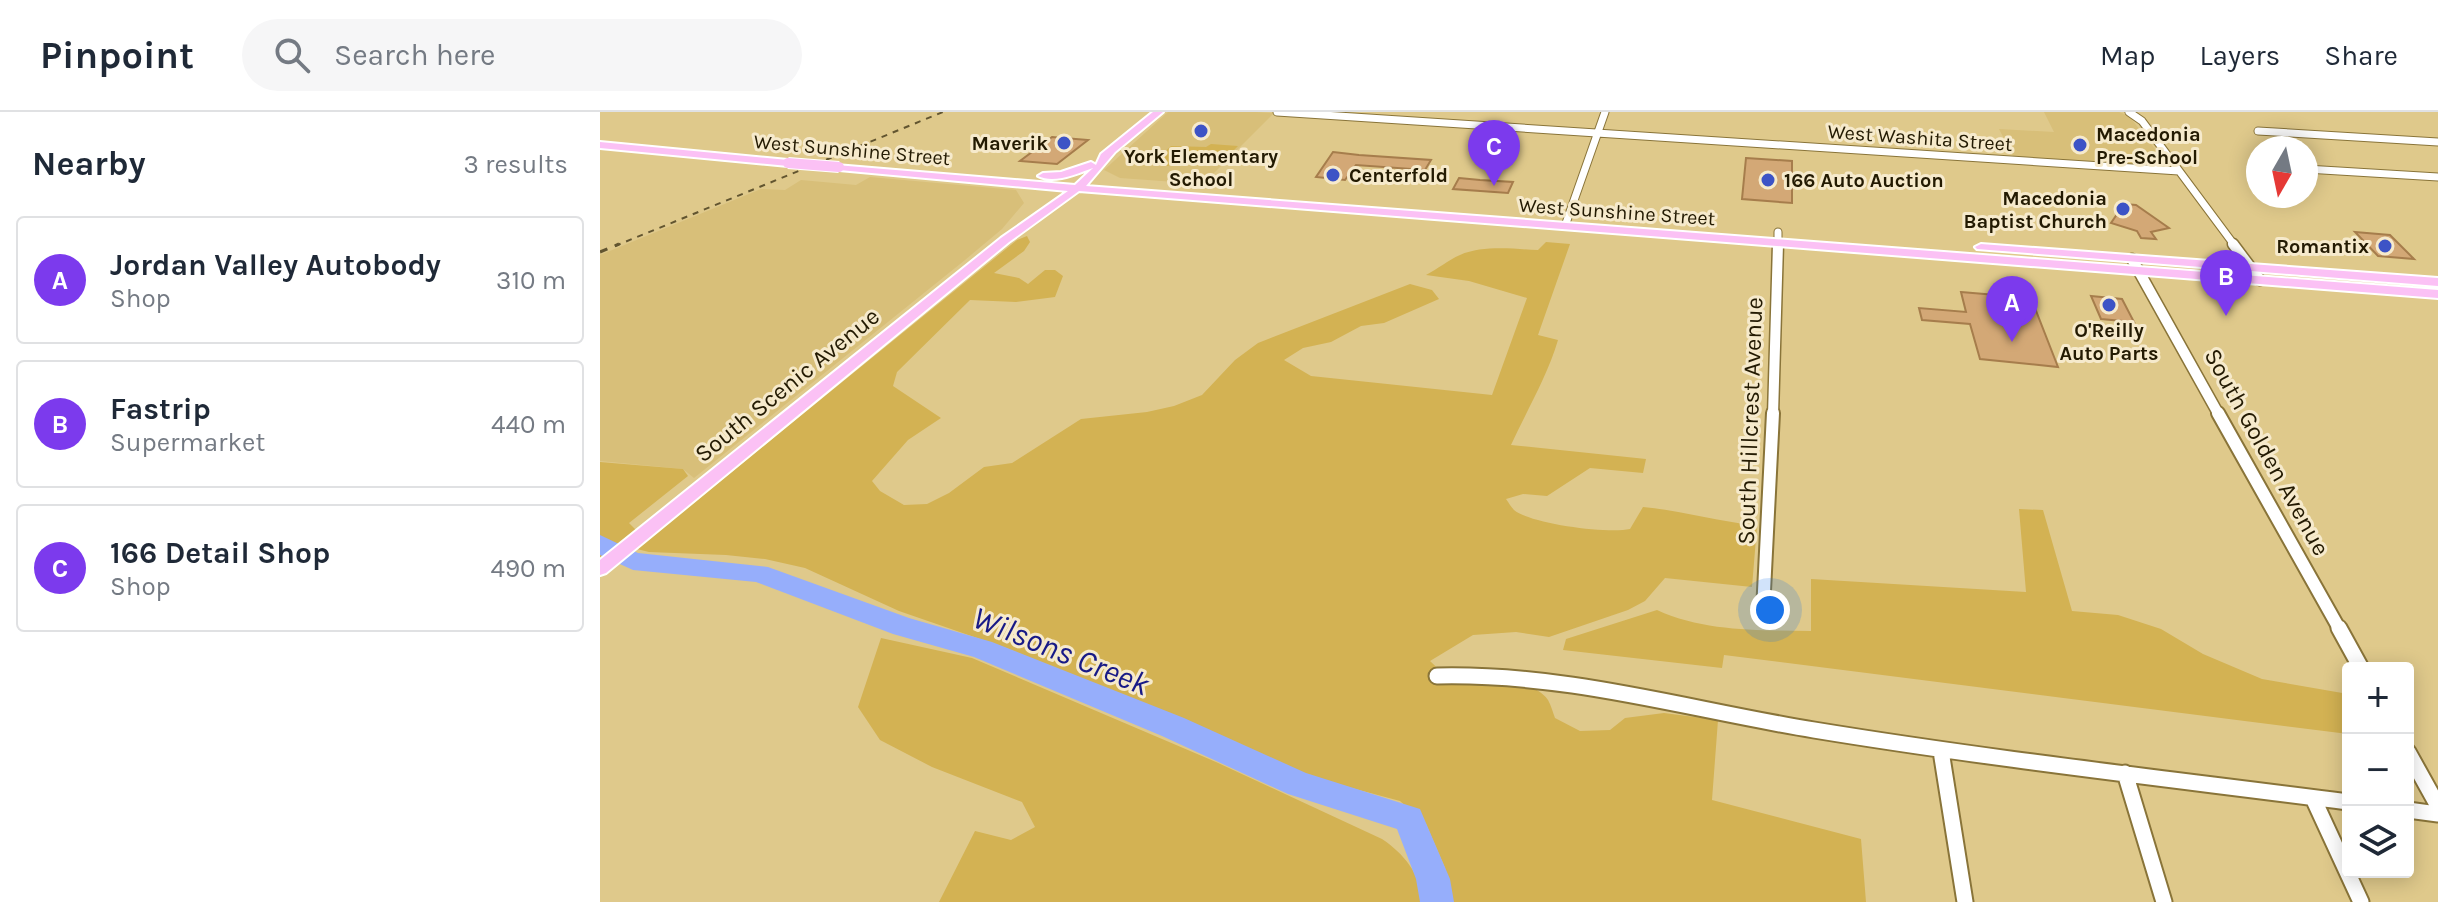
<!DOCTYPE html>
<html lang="en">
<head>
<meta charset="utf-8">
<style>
	:root { --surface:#fff; --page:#f6f6f7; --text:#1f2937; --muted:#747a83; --line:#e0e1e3; --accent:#7c3aed }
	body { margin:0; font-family:Karla,sans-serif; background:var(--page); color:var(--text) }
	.controls { position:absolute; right:24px; bottom:24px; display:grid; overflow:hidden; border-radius:8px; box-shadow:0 4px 20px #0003 }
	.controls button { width:72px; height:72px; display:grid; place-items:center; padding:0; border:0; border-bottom:2px solid var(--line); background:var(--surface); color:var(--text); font:40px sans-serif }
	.compass { position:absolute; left:1646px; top:24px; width:72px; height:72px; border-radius:50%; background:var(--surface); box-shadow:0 4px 20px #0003; rotate:189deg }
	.you { position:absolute; left:1170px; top:498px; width:28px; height:28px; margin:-20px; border:6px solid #fff; border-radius:50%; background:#1a73e8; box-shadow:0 0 0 12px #1a73e833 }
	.badge { display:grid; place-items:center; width:52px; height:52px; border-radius:50%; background:var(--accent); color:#fff; font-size:26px; font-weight:700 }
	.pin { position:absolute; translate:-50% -66px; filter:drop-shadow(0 2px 4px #0008) }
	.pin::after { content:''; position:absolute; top:42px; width:28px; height:24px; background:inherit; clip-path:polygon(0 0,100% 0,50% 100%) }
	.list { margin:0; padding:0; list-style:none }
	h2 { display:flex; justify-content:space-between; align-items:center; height:104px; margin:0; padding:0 32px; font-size:34px }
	h2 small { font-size:26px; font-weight:400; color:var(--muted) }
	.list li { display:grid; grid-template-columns:52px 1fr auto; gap:24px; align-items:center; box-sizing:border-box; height:128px; margin:0 16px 16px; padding:0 16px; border:2px solid var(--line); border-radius:8px }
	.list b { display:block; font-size:30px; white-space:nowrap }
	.list p { margin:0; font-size:26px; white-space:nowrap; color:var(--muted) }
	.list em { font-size:26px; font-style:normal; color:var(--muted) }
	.icon { flex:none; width:44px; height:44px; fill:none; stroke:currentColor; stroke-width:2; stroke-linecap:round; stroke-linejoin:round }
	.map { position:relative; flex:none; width:1838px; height:790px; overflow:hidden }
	header { display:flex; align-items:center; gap:48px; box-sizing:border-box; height:112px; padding:0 40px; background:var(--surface); border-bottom:2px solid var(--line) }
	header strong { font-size:38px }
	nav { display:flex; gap:44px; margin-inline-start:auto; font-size:28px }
	.search { width:560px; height:72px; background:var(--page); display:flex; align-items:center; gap:20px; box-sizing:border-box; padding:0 28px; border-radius:44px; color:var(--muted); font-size:30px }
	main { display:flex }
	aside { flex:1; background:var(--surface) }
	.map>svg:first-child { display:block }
</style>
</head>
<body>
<header>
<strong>Pinpoint</strong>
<div class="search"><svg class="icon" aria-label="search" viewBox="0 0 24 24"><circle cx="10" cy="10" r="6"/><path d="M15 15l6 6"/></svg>Search here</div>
<nav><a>Map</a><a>Layers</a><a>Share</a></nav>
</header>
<main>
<aside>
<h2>Nearby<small>3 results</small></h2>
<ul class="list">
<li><span class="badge">A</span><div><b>Jordan Valley Autobody</b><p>Shop</p></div><em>310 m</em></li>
<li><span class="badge">B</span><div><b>Fastrip</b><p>Supermarket</p></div><em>440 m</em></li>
<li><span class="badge">C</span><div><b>166 Detail Shop</b><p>Shop</p></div><em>490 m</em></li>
</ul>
</aside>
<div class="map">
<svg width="1838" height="790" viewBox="0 0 1838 790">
	<rect width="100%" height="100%" fill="#dfc98b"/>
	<!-- built -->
	<path fill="#d8bf79" d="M568 0H656L674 1 603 72 520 66 504 58Z
		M1444 0H1519L1529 4 1570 56 1414 46 1399 17 1454 20Z
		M270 65 416 78 424 91 402 117 365 148 94 366 83 357 0 349V143L161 77 185 78 201 68 256 73Z"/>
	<!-- green -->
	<path fill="#d3b253" d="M611 32 638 34 632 40C602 38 589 44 568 54L552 52 562 49 557 47 571 34 606 35Z
		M427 124 430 130 424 139 394 161 419 166 428 172 445 158H455L463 164 455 185 416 190 370 188 297 260 293 274 341 306 308 328 272 369 280 379 304 393 327 392 349 381 384 355 412 351 481 307 547 300 574 294 602 283 635 248 658 231 810 172 832 178 839 187 784 211 761 214 731 230 703 236 684 248 711 264 892 283 927 186 869 169 826 163C838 157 848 148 860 143 883 133 913 137 938 138L946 130 970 132 938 223 958 228C947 265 927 298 911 333L1046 347 1043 361 990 356 947 384 923 382 906 387C909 391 911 395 914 398 931 412 1008 422 1030 417L1043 395C1082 399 1118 409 1157 414L1152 475 1065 466 1045 489 1028 498 949 525 916 520 873 523 830 549 854 572C879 570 932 564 948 588 951 593 953 601 955 606L980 619 1010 618 1025 606 1064 601 1118 608 1112 688 1261 727 1266 790H850L845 756 826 712 800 689 711 665 406 536 299 499 205 456 165 447 126 443 49 440 37 437 417 128Z
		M0 350 83 357 88 364 29 411 36 418 0 447Z
		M1419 397 1443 398 1472 499 1518 503 1561 517 1603 542 1662 567 1748 582V622L1124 543 1122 556 963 538 966 527 1057 498C1105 520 1159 518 1211 519V467L1426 480Z
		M281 526 372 546 616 650 782 727C804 742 821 762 822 790H339L375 719 411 728 435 715 422 690 332 655 280 628 258 595Z"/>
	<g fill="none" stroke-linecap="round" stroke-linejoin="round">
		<!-- river -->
		<path fill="#96aefb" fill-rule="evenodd" d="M0 423 38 441 168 455 309 506 392 530 584 606 706 661 820 697 850 767 854 790H820L816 767 797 717 688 682 562 624 374 545 293 522 156 470 33 458 0 443Z"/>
	</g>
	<!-- building -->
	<path fill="#d3a876" stroke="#a67d4c" stroke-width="2" d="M452 25 488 28 457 52 420 49Z
		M733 40 759 43 831 48 825 58 756 53 745 68 716 65Z
		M1146 46 1192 49V91L1142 87Z
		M859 66 880 68 913 70 908 81 853 77Z
		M1524 92 1536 93 1569 116 1551 120 1556 127 1541 126 1537 119 1511 111Z
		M1755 120 1790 123 1814 147 1778 144Z
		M1361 180 1431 186 1458 255 1380 247 1370 212 1322 208 1319 196 1366 200Z
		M1491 184 1522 187 1534 210 1501 207Z"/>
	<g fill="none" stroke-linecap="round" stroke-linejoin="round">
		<!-- minor-far3 casing -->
		<g stroke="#897439" stroke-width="9">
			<path id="minor-far3" d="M677 0 1579 59
				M1529 0 1542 9 1635 134
				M1658 19 1838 30
				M1706 57 1838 65
				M965 114 1005 0
				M1178 134V120"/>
		</g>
		<!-- minor-far2 casing -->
		<g stroke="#897439" stroke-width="13">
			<path id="minor-far2" d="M1633 132 1660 168
				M1532 147 1619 303
				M1173 303 1178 132"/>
		</g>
		<!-- minor-far1 casing -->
		<g stroke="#897439" stroke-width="16">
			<path id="minor-far1" d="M1618 301 1740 518
				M1163 499 1173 301"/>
		</g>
		<!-- minor casing -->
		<g stroke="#897439" stroke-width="19">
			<path id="minor" d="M1739 516 1761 556
				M837 564C968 561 1086 597 1214 618 1391 647 1570 667 1748 690
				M1341 639 1365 790
				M1808 640 1838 694
				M1525 661 1564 790
				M1713 686 1761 790
				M1808 698 1838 702"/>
		</g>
		<!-- major casing -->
		<g stroke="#fff" stroke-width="4">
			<path id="major" d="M553 0H563L515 40 486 74 1838 178V186L479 79 409 130 6 461 0 463V448L401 126 468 79 239 58 236 57V53L475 73 493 56C476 62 454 72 438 64L443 61 461 60 491 50 496 53 501 42Z
				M0 30 188 48 193 51 188 54 0 36Z
				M1381 132 1838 166V174L1377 137 1375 135Z"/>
		</g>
		<!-- minor-far3 -->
		<use href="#minor-far3" stroke="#fff" stroke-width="7"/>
		<!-- minor-far2 -->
		<use href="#minor-far2" stroke="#fff" stroke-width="10"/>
		<!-- minor-far1 -->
		<use href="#minor-far1" stroke="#fff" stroke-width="12"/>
		<!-- minor -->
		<use href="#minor" stroke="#fff" stroke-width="15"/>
		<!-- major -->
		<use href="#major" fill="#fbc1f5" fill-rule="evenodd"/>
		<!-- rail-far1 -->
		<path stroke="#625530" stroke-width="2" stroke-dasharray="6 6" stroke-linecap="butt" d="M15 134 343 0"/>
		<!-- rail -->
		<path stroke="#625530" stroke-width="3" stroke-dasharray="8 8" stroke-linecap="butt" d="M0 140 19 132"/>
		<!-- major-bridge casing -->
		<g stroke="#fff" stroke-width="12" stroke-linecap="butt">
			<path id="major-bridge" d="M188 51 239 55"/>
		</g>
		<!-- major-bridge -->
		<use href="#major-bridge" stroke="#fbc1f5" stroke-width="10"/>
	</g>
	<!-- markers -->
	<g fill="#3d53c6" stroke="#f6eacc" stroke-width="3">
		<circle cx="601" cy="19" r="8"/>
		<circle cx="464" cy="31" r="8"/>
		<circle cx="1480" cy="33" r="8"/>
		<circle cx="733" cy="63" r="8"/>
		<circle cx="1168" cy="68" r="8"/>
		<circle cx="1523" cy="97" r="8"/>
		<circle cx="1785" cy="134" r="8"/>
		<circle cx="1509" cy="193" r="8"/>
	</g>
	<g text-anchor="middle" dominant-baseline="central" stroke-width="6" stroke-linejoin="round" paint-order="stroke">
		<!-- far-poi labels -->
		<g font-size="20" font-weight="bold" fill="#231a02" stroke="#f6eacc" text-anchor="start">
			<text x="1496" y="22">Macedonia<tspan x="1496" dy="23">Pre-School</tspan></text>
			<text x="448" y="31" text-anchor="end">Maverik</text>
			<text x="601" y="44" text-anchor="middle">York Elementary<tspan x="601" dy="23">School</tspan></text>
			<text x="749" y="63">Centerfold</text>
			<text x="1184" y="68">166 Auto Auction</text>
			<text x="1507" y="86" text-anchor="end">Macedonia<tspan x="1507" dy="23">Baptist Church</tspan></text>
			<text x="1769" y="134" text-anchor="end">Romantix</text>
			<text x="1509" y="218" text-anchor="middle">O'Reilly<tspan x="1509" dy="23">Auto Parts</tspan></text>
		</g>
		<!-- far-street labels -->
		<g font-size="20" fill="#231a02" stroke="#f6eacc">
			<text transform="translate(1320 26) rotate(4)">West Washita Street</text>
			<text transform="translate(252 38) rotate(5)">West Sunshine Street</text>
			<text transform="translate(1017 100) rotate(4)">West Sunshine Street</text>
		</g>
		<!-- street labels -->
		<g font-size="24" fill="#231a02" stroke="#f6eacc">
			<text transform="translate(187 273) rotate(-39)">South Scenic Avenue</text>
			<text transform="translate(1150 309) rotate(-88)">South Hillcrest Avenue</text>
			<text transform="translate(1667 340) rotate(61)">South Golden Avenue</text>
		</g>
		<!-- near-water labels -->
		<g font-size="32" font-style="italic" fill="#181a87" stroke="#f6eacc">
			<text transform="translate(461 539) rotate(22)">Wilsons Creek</text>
		</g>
	</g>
</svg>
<div class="controls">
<button>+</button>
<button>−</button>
<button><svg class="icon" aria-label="layers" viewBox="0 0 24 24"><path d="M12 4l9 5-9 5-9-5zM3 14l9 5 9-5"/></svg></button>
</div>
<svg class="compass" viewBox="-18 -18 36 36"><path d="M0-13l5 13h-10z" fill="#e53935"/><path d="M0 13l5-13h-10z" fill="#747a83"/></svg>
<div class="you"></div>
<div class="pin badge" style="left:1412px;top:230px">A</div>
<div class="pin badge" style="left:1626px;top:204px">B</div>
<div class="pin badge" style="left:894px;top:74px">C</div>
</div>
</main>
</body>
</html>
